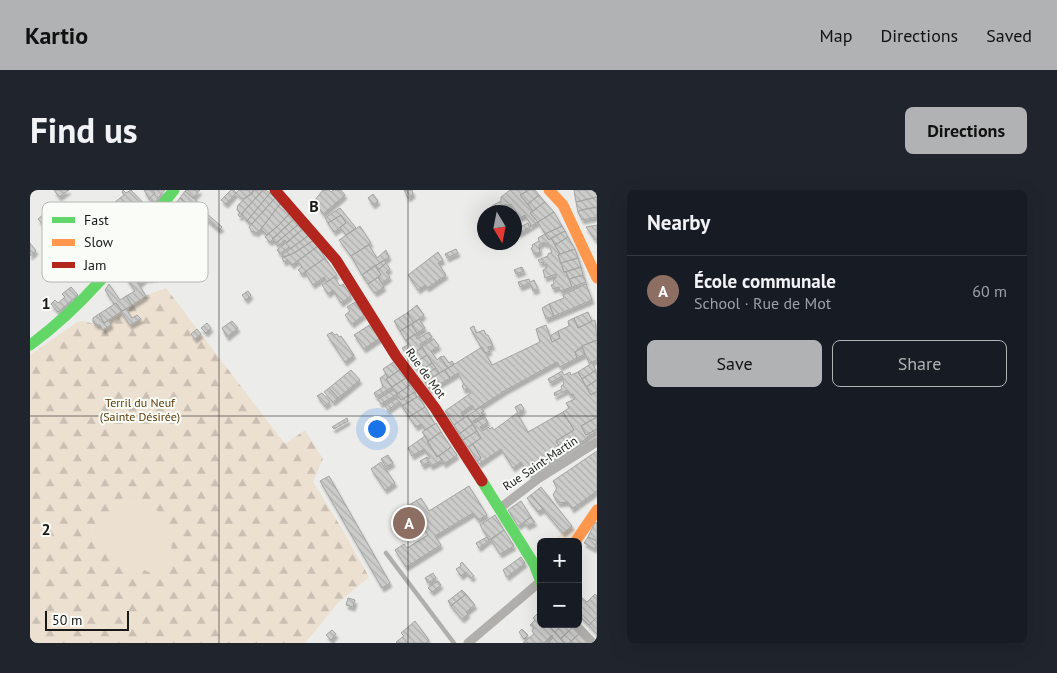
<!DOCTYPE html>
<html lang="en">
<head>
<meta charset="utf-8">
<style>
	:root { --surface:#171b24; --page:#20242c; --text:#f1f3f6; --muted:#9ea1a6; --line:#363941; --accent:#b1b2b3 }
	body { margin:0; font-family:"PT Sans",sans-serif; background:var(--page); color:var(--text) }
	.controls { position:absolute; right:15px; bottom:15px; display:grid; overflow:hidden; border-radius:8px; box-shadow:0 5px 20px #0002 }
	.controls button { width:45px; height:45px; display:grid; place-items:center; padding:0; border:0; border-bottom:1px solid var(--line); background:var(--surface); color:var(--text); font:25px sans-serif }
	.compass { position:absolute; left:447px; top:15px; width:45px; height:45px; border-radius:50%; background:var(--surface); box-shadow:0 5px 20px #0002; rotate:170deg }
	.scale { position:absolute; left:15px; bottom:12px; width:84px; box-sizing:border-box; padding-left:5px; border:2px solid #181817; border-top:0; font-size:14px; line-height:18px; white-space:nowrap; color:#181817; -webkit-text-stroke:4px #fafcf7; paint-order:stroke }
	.you { position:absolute; left:346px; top:238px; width:18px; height:18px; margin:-12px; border:4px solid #fff; border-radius:50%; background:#1a73e8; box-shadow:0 0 0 8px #1a73e833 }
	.badge { display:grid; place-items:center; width:32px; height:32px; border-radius:50%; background:var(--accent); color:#fff; font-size:16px; font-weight:700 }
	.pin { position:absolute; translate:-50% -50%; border:2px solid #fff; box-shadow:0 1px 5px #0006 }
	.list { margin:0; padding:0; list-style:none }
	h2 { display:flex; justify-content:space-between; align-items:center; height:65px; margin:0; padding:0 20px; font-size:21px }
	h2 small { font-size:16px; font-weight:400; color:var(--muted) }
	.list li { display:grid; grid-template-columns:32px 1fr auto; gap:15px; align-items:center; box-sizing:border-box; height:70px; padding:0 20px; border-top:1px solid var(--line) }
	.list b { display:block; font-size:19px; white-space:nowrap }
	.list p { margin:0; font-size:16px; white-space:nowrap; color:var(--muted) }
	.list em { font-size:16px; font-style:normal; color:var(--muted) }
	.actions { display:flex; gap:10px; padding:15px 20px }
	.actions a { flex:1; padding:11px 0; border:1px solid var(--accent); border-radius:8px; text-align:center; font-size:18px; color:var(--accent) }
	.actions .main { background:var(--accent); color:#111 }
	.map { position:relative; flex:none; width:567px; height:453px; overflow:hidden; border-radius:8px }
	header { display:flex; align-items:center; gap:30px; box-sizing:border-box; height:70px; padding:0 25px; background:var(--accent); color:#111 }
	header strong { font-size:24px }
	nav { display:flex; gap:28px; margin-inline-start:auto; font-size:18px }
	.intro { display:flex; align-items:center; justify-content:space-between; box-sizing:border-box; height:120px; padding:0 30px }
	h1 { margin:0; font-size:35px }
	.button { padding:12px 22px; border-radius:8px; background:var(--accent); color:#111; font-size:18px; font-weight:700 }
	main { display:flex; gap:30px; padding:0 30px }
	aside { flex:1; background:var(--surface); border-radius:8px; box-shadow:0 5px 20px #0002 }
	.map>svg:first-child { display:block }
</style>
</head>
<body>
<header>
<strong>Kartio</strong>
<nav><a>Map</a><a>Directions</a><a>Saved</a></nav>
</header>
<div class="intro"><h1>Find us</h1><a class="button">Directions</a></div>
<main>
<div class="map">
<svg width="567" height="453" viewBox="0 0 567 453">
	<defs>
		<pattern id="forest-firs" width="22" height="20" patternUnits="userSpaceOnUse" patternTransform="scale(1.25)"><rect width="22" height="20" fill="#ece0d1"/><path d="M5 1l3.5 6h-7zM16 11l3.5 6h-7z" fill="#cabfb3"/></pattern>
		<pattern id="building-back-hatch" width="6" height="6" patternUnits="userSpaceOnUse" patternTransform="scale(1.25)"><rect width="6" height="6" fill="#cccdcb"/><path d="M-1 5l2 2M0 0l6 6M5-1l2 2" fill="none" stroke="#aeafae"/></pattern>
		<filter id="shadow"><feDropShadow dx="2" dy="4" stdDeviation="1" flood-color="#0004"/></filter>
	</defs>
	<rect width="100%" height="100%" fill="#ecedea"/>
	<!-- grass -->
	<path fill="#ece0d1" d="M100 312C111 313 122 316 130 323 133 326 135 332 137 337 146 359 142 370 122 383L87 370 69 357 61 343 68 330Z
		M542 335 546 341 540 352H521Z"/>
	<!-- forest -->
	<path fill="url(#forest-firs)" fill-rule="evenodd" d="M136 98 255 254 275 240 293 269 283 292 314 342 339 387 308 413 275 453H0V165L47 132 53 131 68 135 117 105ZM101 312C111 313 122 316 130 323 133 326 135 333 137 337 146 359 142 370 122 383L87 370 69 357 61 343 68 330Z"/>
	<!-- building -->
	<path fill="url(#building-back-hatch)" stroke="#a3a5a2" filter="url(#shadow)" d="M24 0H39L29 7Z
		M93 0 96 3 101 0 119 19 115 24 105 13 84 31 94 43 87 49 77 36 80 34 74 28 89 17 85 12 94 5 92 2Z
		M114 0H122L125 3 119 9Z
		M122 0H135L124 13 119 9 125 3Z
		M156 0H170L163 8 155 1Z
		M201 0H204L206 3 196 14 191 10Z
		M209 0H224L222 4 213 9 206 3Z
		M224 0H233L214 21 210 27 208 25 210 23 207 20 208 15Z
		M233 0H236L240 3 217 31 212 25 214 21Z
		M293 0H299L301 2 303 0H311L315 5 293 24 284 11Z
		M374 0H382L383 4 378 8Z
		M480 0H499L490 5 503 21 500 23 508 32 488 44 486 39 498 33 499 36 501 35 495 25 490 28 481 14 478 16 476 14 462 22 459 20 463 18 462 16 471 11V7Z
		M499 0H505L509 5 498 14 490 5Z
		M544 0H567V7L546 12Z
		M155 1 168 12 163 18 150 8Z
		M240 3 245 8 222 34 219 33 217 31Z
		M343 4 348 11 343 15 338 8Z
		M509 5 515 12 503 21 498 14Z
		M567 7V17L551 20 548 22 546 12Z
		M150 8 163 18 158 25 145 14Z
		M245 8 250 14 231 39 226 43 223 41 222 42 219 37Z
		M168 12 176 18 174 21 192 37 189 40 176 29 172 37 169 35 167 37 164 34 161 39 162 40 156 47 159 50 157 52 165 59 162 62 148 49 150 50 153 46 147 40Z
		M515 12 524 22 508 32 500 23Z
		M250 14 260 23 249 35 237 45 231 39Z
		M25 15 55 51 38 65 50 80 43 86 17 55 25 49 8 29Z
		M567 17V27L552 30 548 22 551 20Z
		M310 18 326 38 316 45 310 37 316 33 311 25 298 33 295 28Z
		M524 22 532 36 515 44 508 32Z
		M260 23 265 28 240 52 235 47 249 35Z
		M311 25 316 33 304 42 298 33Z
		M265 28 270 33 246 53 242 49Z
		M270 33 275 37 257 53 255 50 248 56 246 53Z
		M567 35V49L565 50 556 37Z
		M330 36 341 53 321 66 309 50Z
		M532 36 535 41 519 50 515 44Z
		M275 37 279 45 260 59 259 57 250 64 247 60Z
		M535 41 538 47 525 55 521 48Z
		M515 44 519 50 521 48 530 64 528 65 534 82H536L542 97 530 101 529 97 523 99 521 95 524 94 523 89 526 88V84L515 88 513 80 517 78 516 74 514 75 513 72 510 73 508 70 518 66V64L522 62 520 57 517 53 515 54 514 52 509 55 510 62 504 64 501 58 503 57 502 55 509 51 508 48Z
		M279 45 284 50 264 63 253 67 252 65Z
		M538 47 545 59 530 64 525 55Z
		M284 50 288 56 262 75 258 70 254 72 252 68 264 63Z
		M0 53 6 61 0 66Z
		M339 55 347 68 356 60 359 67 332 85 321 66Z
		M288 56 295 68 272 84 268 80 272 77 268 71Z
		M426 59 428 63 417 68 415 64Z
		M545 59 548 68 531 73 528 65Z
		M408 62 413 70 408 73 416 85 397 98 395 95 388 100 378 85Z
		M295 68 307 85 297 92 294 87 283 95 275 82Z
		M548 68 551 77 534 82 531 73Z
		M354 70 356 73 348 80 345 76Z
		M120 71 125 76 123 79 128 85 124 88 123 86 119 89 117 87 109 94 105 89Z
		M356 73 360 79 356 82 360 87 352 93 348 87 351 85 348 80Z
		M96 74 116 106 102 115 96 106 105 101 91 80Z
		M345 75 351 85 338 94 332 85Z
		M492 77 494 81 486 84 484 80Z
		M551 77 553 85 539 89 536 82Z
		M553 85 556 92 542 97 539 89Z
		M304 87 310 96 313 94 321 106 311 113 303 100 298 104 292 95Z
		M348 87 354 97 345 103 338 94Z
		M499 89 500 92 504 90 508 99 503 101 500 93 490 97 488 92Z
		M79 94 90 110 96 106 102 115 92 121 86 113 84 114 75 100Z
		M556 94 562 110 524 126 519 114 534 108 533 105Z
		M41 97 48 105 28 122 21 114 25 110 28 113 35 107 32 104Z
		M218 101 221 105 216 110 212 105Z
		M325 112 334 125 322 134 315 125 320 121 317 117Z
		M86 113 92 121 74 133 69 124Z
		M519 114 524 126 516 129 512 118Z
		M387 115 394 125 384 133 377 123Z
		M96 119 102 128 107 125 111 129 100 135 91 122Z
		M558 122 562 131 548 138 544 128Z
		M377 123 384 133 370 141 364 131Z
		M69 124 74 133 79 130 81 135 73 140 70 135H66L63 132V128Z
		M544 128 548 138 565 130 567 150 552 156 545 162 547 168 530 177 527 172 476 200 445 220 442 215 431 223 434 228 424 235 415 221 441 203 437 198 434 200 432 196 434 194 428 183 420 188 415 180 452 157 462 175 510 152 506 139 516 135 522 152 530 148 528 141 539 136 538 131Z
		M389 129 395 138 387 143 381 134Z
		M202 131 208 138 197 147 192 138Z
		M177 133 181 138 176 143 171 138Z
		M341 134 350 148 334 159 324 145Z
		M381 134 387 143 376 151 370 141Z
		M444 136 446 143 454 140 456 145H458L463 156 458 157 460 161 455 163 451 157 440 138Z
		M167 139 171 144 165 149 161 144Z
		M528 141 530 148 522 152 520 146Z
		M302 142 305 145 307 144 309 147 311 146 324 165 315 172 297 145Z
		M399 142 402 147 390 154 392 158 378 167 372 158 379 154 376 150 385 144 387 149Z
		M404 149 409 156 401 161 407 170 410 167 418 178 409 183 392 157Z
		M567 150V170L559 173 552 156Z
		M392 157 397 165 383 174 378 167Z
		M552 158 555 164 547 168 545 162Z
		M397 165 402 173 389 182 383 174Z
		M414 166 419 173 422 171 424 174 418 178 410 167Z
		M365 171 371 179 358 188 353 179Z
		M402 173 406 178 392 187 389 182Z
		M562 173 566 180 552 189 548 182Z
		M406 178 409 183 395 192 392 187Z
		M371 179 376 188 362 197 356 189Z
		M321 180 330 190 308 208 299 198Z
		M415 180 420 188 400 200 395 192Z
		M566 180 567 190 556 197 552 189Z
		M532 181 534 185 540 182 541 185 548 182 561 205 567 202V227L551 236 556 245 567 239V241L557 247 558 248 533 262 526 251 544 240 533 222 539 218 536 213 545 209 543 204 540 205 537 200 525 206 524 203 532 199 531 196 534 194 532 186 520 193 518 189Z
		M356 184 358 188 356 189 362 197 346 207 344 203 353 197 350 188Z
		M376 188 380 195 367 204 362 197Z
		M567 190V201L561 205 556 197Z
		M380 195 385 202 371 210 367 204Z
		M299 198 308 208 303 212 294 202Z
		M364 200 367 204 351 214 348 209Z
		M385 202 387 207 372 216 369 212 358 220 355 216 369 207 371 210Z
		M292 203 300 212 295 216 287 206Z
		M389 206 395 217 379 227 372 216Z
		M491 214 494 219 488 223 485 217Z
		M395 217 405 234 395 240 391 234 386 237 379 227Z
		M451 217 454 221 451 223 453 225 443 231 445 233 455 227 458 232 450 237 453 241 458 237 460 239 462 237 464 240 487 223 498 242 533 222 544 240 526 251 533 262 551 251V252L499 285 491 272 483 278 471 259 449 274 447 271 451 268 443 254 451 248 437 226Z
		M437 226 443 234 429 244 424 235Z
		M567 227V239L556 245 551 236Z
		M317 228 318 231 304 239 302 237Z
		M406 233 411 242 398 251 392 242Z
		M443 234 447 241 433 250 429 244Z
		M447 241 451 248 438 257 433 250Z
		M411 242 421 257 407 267 397 252Z
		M395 246 407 267 409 266 412 270 401 276 398 272 393 276 390 271 397 267 398 269 400 268 394 259 382 266 378 258Z
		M443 254 451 268 447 271 439 257Z
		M421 257 427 265 414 274 409 266Z
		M567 261V301L542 319 538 312 528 313 523 305 527 298 523 291Z
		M358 265 363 273 356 277 351 269Z
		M351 272 365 293 355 300 341 279Z
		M299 286 360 393 352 398 290 291Z
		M439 296 457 325 448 330 443 323 405 346 411 355 376 377 365 360 374 354 377 358 398 345 379 315 391 308 399 321Z
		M511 297 542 336 533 343 501 305Z
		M501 305 513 319 508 322 497 308Z
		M491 311 501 327 488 336 478 320Z
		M465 325 474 340 459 350 450 335Z
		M501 327 505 332 497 336 494 332Z
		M565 332 567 333V351L558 347Z
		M474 340 484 356 470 364 461 350Z
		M457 347 459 350 449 358 446 353Z
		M558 347 567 351 565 359 554 353Z
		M491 367 495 373 477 387 473 380Z
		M432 372 444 386 441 388 436 382 431 386 426 379 431 376 430 374Z
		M403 383 406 388 398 393 395 388Z
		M408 391 411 395 402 402 398 398Z
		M432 400 436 404 421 416 418 411Z
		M436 404 445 415 436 422 438 424 432 429 421 416Z
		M565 404 567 406V427L559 435 548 424V407L550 406 557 412Z
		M318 408 325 410 323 417 316 415Z
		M507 424 511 427V434H517L534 453H518L523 448 522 445 514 453H493L504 444 502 441 504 438 500 435 505 430 503 428Z
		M567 427V444L559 435Z
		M385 431 399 450 396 453H367L366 452 374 446 371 443Z
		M519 434H533L525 442 518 435Z
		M533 434H540L543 437 531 449 525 442Z
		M543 437 549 444 539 453H534L530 449Z
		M492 439 498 445 494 449 489 442Z
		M302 440 306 444 301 450 296 445Z
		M549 444 558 453H539Z"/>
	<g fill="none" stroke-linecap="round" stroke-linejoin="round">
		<!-- lane -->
		<path stroke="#b0afab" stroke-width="4.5" d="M356 363 424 453"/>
		<!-- street -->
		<path stroke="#b0afab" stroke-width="9" d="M470 318 508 289 567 252
			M545 434 563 453
			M438 453 511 391"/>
		<!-- fast -->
		<path stroke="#63d668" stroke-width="11" d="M0 155C59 112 99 57 144 0
			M452 291 504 374 511 392"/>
		<!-- slow -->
		<path stroke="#ff974d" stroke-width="11" d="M519 0 533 15 567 88
			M545 352 567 320"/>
		<!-- jam -->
		<path stroke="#b3261e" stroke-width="11" d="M245 0 306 70 366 166 405 218 452 291"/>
	</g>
	<!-- grid -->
	<path fill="none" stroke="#181817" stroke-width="1" stroke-opacity="0.55" d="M189 0V453M378 0V453M0 226H567"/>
	<g text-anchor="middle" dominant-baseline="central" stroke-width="4" stroke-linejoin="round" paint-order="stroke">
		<!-- street labels -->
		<g font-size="12" fill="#181817" stroke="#fafcf7">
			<text transform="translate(396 183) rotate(54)">Rue de Mot</text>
			<text transform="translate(510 273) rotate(-34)">Rue Saint-Martin</text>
		</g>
		<!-- park labels -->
		<g font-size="12" fill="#593a09" stroke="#fafcf7">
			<text x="110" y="212">Terril du Neuf<tspan x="110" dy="14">(Sainte Désirée)</tspan></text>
		</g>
	</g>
	<!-- legend -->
	<rect x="12" y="12" width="166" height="80" rx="8" fill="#fafcf7" stroke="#b6b8b4" stroke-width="1"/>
	<rect x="22" y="27" width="23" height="6" fill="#63d668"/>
	<rect x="22" y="49" width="23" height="7" fill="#ff974d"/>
	<rect x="22" y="72" width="23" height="6" fill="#b3261e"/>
	<g font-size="14" fill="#181817">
		<text x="54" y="35">Fast</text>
		<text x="54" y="57">Slow</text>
		<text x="54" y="80">Jam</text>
	</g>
	<g font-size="16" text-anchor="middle" font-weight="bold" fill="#181817" stroke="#fafcf7" stroke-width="4" stroke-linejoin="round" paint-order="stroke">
		<text x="284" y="22">B</text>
		<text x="16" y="119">1</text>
		<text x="16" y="345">2</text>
	</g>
</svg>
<div class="controls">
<button>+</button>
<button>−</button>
</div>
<svg class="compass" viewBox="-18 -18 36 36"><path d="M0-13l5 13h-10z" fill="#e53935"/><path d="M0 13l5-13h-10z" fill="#9ea1a6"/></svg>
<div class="scale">50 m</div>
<div class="you"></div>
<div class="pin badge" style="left:379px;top:333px;background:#8d6e63">A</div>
</div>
<aside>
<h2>Nearby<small></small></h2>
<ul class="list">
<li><span class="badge" style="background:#8d6e63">A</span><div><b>École communale</b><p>School · Rue de Mot</p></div><em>60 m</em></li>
</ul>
<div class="actions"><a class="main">Save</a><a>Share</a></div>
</aside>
</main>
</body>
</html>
